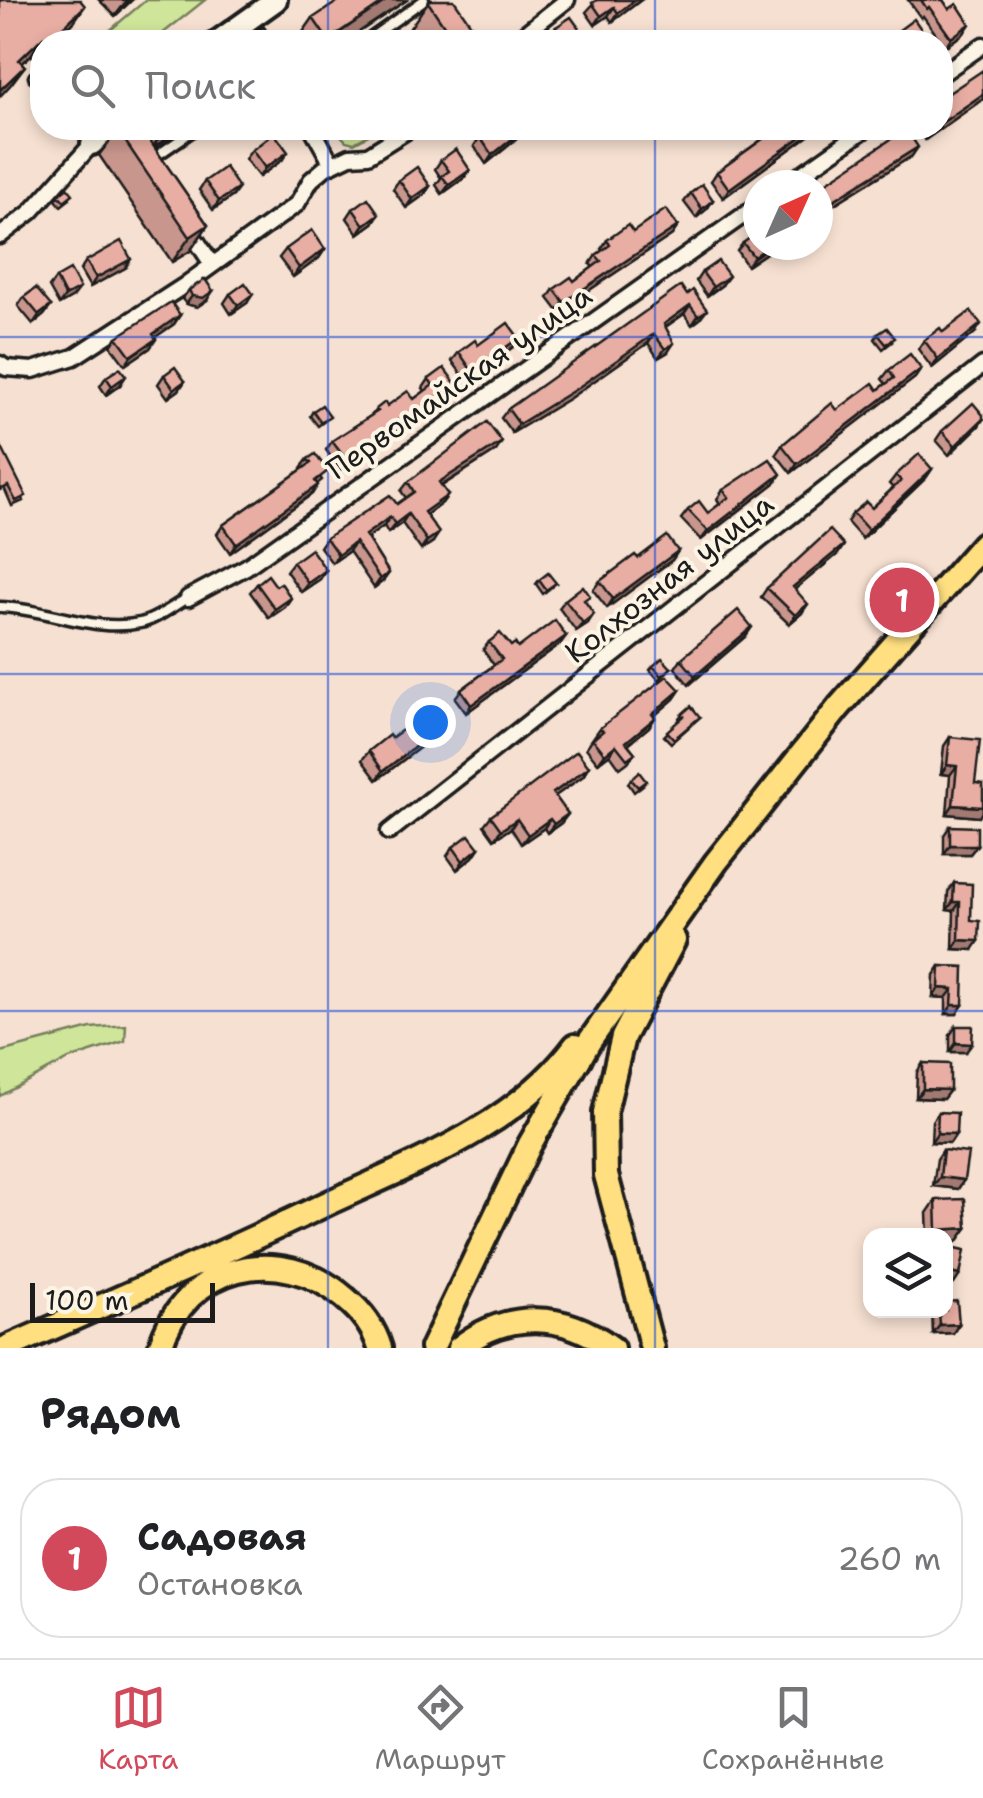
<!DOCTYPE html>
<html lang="ru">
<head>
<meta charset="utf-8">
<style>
	:root { --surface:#fff; --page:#f6f6f6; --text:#202124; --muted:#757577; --line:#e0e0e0; --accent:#d1495b }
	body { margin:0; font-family:"Shantell Sans",sans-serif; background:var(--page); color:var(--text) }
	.controls { position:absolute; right:30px; bottom:30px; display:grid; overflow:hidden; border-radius:20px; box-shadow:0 5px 15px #0003 }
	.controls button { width:90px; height:90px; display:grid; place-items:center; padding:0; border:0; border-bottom:2px solid var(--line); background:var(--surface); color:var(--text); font:50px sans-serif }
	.compass { position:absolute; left:743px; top:170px; width:90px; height:90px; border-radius:50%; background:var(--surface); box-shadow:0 5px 15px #0003; rotate:45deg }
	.scale { position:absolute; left:30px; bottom:25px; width:185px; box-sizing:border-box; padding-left:10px; border:5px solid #1c1c1c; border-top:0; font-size:28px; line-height:35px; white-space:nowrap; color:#1c1c1c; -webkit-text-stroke:8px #fcf5e5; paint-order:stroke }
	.you { position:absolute; left:430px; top:722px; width:35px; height:35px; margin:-25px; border:8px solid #fff; border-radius:50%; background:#1a73e8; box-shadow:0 0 0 15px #1a73e833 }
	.badge { display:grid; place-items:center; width:65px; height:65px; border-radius:50%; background:var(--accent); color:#fff; font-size:32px; font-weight:700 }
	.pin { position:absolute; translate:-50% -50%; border:5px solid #fff; box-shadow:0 2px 10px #0006 }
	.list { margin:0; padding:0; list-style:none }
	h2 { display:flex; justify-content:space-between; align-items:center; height:130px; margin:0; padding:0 40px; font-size:42px }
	h2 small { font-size:32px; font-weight:400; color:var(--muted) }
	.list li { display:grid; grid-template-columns:65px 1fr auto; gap:30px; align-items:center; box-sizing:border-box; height:160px; margin:0 20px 20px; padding:0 20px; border:2px solid var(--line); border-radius:40px }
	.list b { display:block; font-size:38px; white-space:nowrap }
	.list p { margin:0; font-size:32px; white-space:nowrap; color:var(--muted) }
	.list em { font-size:32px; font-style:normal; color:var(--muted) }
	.icon { flex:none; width:55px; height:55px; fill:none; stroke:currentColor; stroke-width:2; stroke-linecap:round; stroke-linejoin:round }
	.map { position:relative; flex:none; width:983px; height:1348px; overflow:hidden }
	.search { position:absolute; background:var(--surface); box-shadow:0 5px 15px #0003; left:30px; right:30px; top:30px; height:110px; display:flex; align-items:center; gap:25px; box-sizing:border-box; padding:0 35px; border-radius:40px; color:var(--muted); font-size:38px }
	.sheet { height:310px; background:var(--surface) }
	nav { display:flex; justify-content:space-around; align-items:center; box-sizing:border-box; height:140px; border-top:2px solid var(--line); background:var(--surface); font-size:28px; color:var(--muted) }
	nav a { display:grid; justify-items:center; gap:5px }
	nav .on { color:var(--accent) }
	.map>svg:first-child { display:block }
</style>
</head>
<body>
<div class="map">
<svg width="983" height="1348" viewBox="0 0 983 1348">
	<rect width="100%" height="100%" fill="#f6e0d1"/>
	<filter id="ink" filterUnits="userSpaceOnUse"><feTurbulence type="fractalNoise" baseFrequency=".01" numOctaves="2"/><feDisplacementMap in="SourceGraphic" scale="20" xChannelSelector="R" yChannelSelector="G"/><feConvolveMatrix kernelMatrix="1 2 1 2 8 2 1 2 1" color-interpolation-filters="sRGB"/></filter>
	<g filter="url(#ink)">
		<!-- green -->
		<path fill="#cfe59a" stroke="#76805b" stroke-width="2.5" d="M146 0H205L152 42H96Z
			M334 128H381L354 143 346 141Z
			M126 1025 125 1041 69 1059 0 1096V1052L91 1028Z"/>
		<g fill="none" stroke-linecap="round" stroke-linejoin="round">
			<!-- lane casing -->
			<g stroke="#1c1c1c" stroke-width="15">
				<path id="lane" d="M365 42 424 0
					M34 77 42 87
					M77 128 89 141
					M152 159 197 128
					M0 607C46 608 94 633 140 623 156 620 174 605 188 598"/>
			</g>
			<!-- street casing -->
			<g stroke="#1c1c1c" stroke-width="21">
				<path id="street" d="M514 42 567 0
					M940 75 983 45
					M312 128 332 164
					M786 185 867 128
					M188 228 212 264
					M0 236 31 212 92 144
					M0 364 6 368 33 370 74 357 185 285 297 204 311 180 325 168 350 156 368 155 411 128
					M188 598 246 567 758 205
					M389 832 983 365"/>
			</g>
			<!-- secondary casing -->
			<g stroke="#1c1c1c" stroke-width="28">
				<path id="secondary" d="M217 42 276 0
					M92 144 108 128"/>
			</g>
			<!-- primary casing -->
			<g stroke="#1c1c1c" stroke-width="30">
				<path id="primary" d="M6 1348C113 1301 220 1255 326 1204 414 1163 515 1126 575 1046
					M160 1348C185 1263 280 1242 345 1298 361 1311 374 1328 380 1348
					M432 1348 530 1144 589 1042 716 862 839 707 983 544
					M459 1348C507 1310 564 1312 612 1348
					M652 1348 606 1175 605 1112 623 1037 674 940"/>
			</g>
			<!-- lane -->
			<use href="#lane" stroke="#fcf5e5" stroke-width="8"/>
			<!-- street -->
			<use href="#street" stroke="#fcf5e5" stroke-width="14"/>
			<!-- secondary -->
			<use href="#secondary" stroke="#fcf5e5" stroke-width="20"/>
			<!-- primary -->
			<use href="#primary" stroke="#ffdf80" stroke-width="22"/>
		</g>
		<!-- wall -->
		<path fill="#c8968c" stroke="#1c1c1c" stroke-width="2.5" d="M0 0 73 23 54 42H42V54L36 60 31 55 22 63 12 83 0 96Z
			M99 0H132L115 16Z
			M407 0 344 42H296L313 18Z
			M597 0H641L612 22 608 16 595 25 586 12Z
			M908 0H943L964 33 945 47 923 16 921 18Z
			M428 2 483 42H420L410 28Z
			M556 27 578 42H554L549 36Z
			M983 70V99L925 140 916 128H940Z
			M120 128H182L154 147 208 225 190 251 172 262 99 155Z
			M530 128 486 164 474 146 480 137Z
			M778 128H819L723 198 711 181 717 172Z
			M252 150 282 160 259 177 245 159Z
			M912 156 825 210 818 199V190L821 186Z
			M441 160 470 170 464 178 442 194 436 185 441 178 435 169Z
			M399 180 430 186 424 195 406 208 393 189Z
			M205 181 233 196 213 210 199 190Z
			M67 187 70 199 61 206 56 200Z
			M691 193 713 200 707 209 696 218 684 202Z
			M353 209 373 223 358 234 347 218Z
			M678 226 672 235 558 311 548 298 554 289 574 281 593 267 590 264 596 255 602 251 601 249 607 240 633 232Z
			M743 243 766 253 747 266 737 251Z
			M286 249H325L319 258 293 277 279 258Z
			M86 261 125 268 90 287 80 270Z
			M702 272 722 285 707 296 696 281Z
			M56 278 73 297 59 305 49 287Z
			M189 290 207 300 197 307 186 304 182 299Z
			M230 294 247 303 231 314 224 303Z
			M687 295 700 319 692 325 684 314 665 327 668 352 658 358 648 343 570 398 512 433 501 418 508 409Z
			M24 297 51 306 44 315 33 324 18 306Z
			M180 315 174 324 155 337 156 339 150 348 125 365 111 346 117 337Z
			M943 332 975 333 932 368 918 349 924 340Z
			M878 334 892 342 883 349 875 339Z
			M478 345 513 347 466 380 452 361 459 352Z
			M921 369 915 378 791 473 776 454 782 445 837 410 878 390 886 384 882 379 889 370Z
			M164 375 185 381 179 390 168 398 158 384Z
			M106 377 120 385 106 395 100 386Z
			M429 379 449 393 396 430 394 427 340 470 326 450 332 441 372 415 376 409 414 399 425 391 423 388Z
			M313 411 326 420 318 426 310 416Z
			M983 420 949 455 936 440 942 431Z
			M0 444 23 501 12 506 5 490Z
			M496 451 442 486 448 495 442 503 426 515 433 542 421 550 402 523 388 533 384 526 367 538 389 573 383 581 374 588 349 551 332 563 320 547 326 538 397 504 406 498 401 491 408 482Z
			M308 459 322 480 317 484 312 494 230 553 217 534 223 525 302 469 301 468Z
			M932 469 926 478 862 539 847 522 853 513 872 508 893 488 889 484 896 475Z
			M775 483 701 540 681 519 688 510 708 513 720 504 717 499 723 490Z
			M844 545 838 554 795 589 802 613 789 624 761 597 767 588Z
			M678 551 672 560 607 608 593 590 600 581 638 558Z
			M293 562 326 570 320 579 301 592 286 571Z
			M539 580 556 583 543 594 536 584Z
			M257 584 276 586 285 607 269 618 250 592Z
			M565 600 586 602 588 623 576 631 559 608Z
			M566 636 560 644 466 713 455 698 461 690 494 665 483 650 489 642 518 648Z
			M746 636 689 685 675 668 681 659Z
			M653 666 671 668 659 680 650 670Z
			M680 690 674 699 654 716 655 718 649 727 628 744 635 753 628 762 620 768 610 754 598 763 586 748 600 728Z
			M682 714 700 717 671 743 664 736 680 720 679 718Z
			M950 737 975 783 983 784V810L979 817 947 814 950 775 941 774 944 746Z
			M391 738 431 739 377 780 362 760 369 751Z
			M589 767 583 776 555 796 568 814 561 823 547 833 544 828 521 844 511 828 494 839 484 825 491 816Z
			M631 779 643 785 634 792 628 783Z
			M950 826 977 845 970 854H944V835Z
			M453 847 479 848 473 857 457 870 447 856Z
			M954 883 973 950 953 949 954 911 947 910 948 892Z
			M940 966 964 967 957 1014H946V998L933 997 934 975Z
			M956 1026 966 1052H950V1035Z
			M923 1063 950 1090 943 1099 916 1098 917 1072Z
			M938 1112 956 1134 950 1143 931 1142 932 1121Z
			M943 1150 964 1180 958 1189 933 1186 937 1159Z
			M936 1200 967 1228 957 1242 946 1236H928L927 1213Z
			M932 1310H946L959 1324 953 1333 933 1334Z"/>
		<!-- shaded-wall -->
		<path fill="#a27a72" stroke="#1c1c1c" stroke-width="2.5" d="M128 0H132L115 16 125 3Z
			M387 0H407L344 42H326Z
			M635 0H641L612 22 618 13Z
			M85 6 73 23 54 42H48Z
			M614 7 608 16 595 25 601 16Z
			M970 24 964 33 945 47 951 38Z
			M43 37 31 55 7 78 19 60Z
			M25 66 12 83 0 96V90Z
			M983 94V99L925 140 931 131 935 128H940V124Z
			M166 128H182L151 149Z
			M526 128H530L486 164 492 155Z
			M813 128H819L723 198 729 189Z
			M918 147 912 156 825 210 832 201Z
			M288 152 282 160 259 177 265 168Z
			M470 170 464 178 442 194 449 185Z
			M430 186 424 195 406 208 412 199Z
			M239 188 233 196 213 210 219 201Z
			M713 200 707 209 696 218 702 209Z
			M379 214 373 223 358 234 364 225Z
			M208 225 190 251 172 262 190 237Z
			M678 226 672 235 558 311 564 302Z
			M771 245 766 253 747 266 754 257Z
			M325 249 319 258 293 277 299 268Z
			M131 259 125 268 90 287 96 278Z
			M729 276 722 285 707 296 713 287Z
			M80 288 73 297 59 305 65 296Z
			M213 291 207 300 197 307 186 304 192 296Z
			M253 294 247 303 231 314 238 305Z
			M690 305 684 314 657 333 664 324Z
			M51 306 44 315 33 324 39 315Z
			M707 310 700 319 692 325 698 316Z
			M180 315 174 324 147 343 153 334Z
			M981 324 975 333 932 368 938 359Z
			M654 334 648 343 570 398 512 433 519 424Z
			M519 338 513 347 466 380 472 371Z
			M156 339 150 348 125 365 131 356Z
			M674 343 668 352 658 358 665 349Z
			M921 369 915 378 791 473 797 464Z
			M126 376 120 385 106 395 112 386Z
			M185 381 179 390 168 398 174 389Z
			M456 384 449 393 396 430 402 421Z
			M401 418 394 427 340 470 347 461Z
			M983 419 979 426 949 455 955 446Z
			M502 442 496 451 433 491 439 482Z
			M932 469 926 478 862 539 868 530Z
			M781 474 775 483 701 540 708 531Z
			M318 485 312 494 230 553 236 544Z
			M448 495 442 503 418 521 424 512Z
			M408 514 402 523 388 533 395 524Z
			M390 517 384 526 359 544 365 535Z
			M439 533 433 542 421 550 427 541Z
			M355 542 349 551 332 563 338 555Z
			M844 545 838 554 787 596 793 587Z
			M678 551 672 560 607 608 613 599Z
			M326 570 320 579 301 592 308 583Z
			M389 573 383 581 374 588 380 579Z
			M291 598 285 607 269 618 275 609Z
			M808 604 802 613 789 624 795 615Z
			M594 614 588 623 576 631 583 623Z
			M752 627 746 636 689 685 695 676Z
			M566 636 560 644 466 713 471 705Z
			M680 690 674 699 646 723 652 714Z
			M655 718 649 727 620 751 626 742Z
			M437 730 431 739 377 780 383 771Z
			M616 745 610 754 598 763 605 754Z
			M947 765 957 766 950 775 941 774Z
			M589 767 583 776 547 802 553 793Z
			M953 805 983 807V810L979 817 947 814Z
			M568 814 561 823 547 833 554 824Z
			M517 819 511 828 494 839 501 830Z
			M550 819 544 828 521 844 528 835Z
			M950 845H977L970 854H944Z
			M479 848 473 857 457 870 463 861Z
			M953 902H960L954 911 947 910Z
			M959 940 979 941 973 950 953 949Z
			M939 988 953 989 946 998 933 997Z
			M952 1005H963L957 1014H946Z
			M956 1043 972 1044 966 1052H950Z
			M923 1089 950 1090 943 1099 916 1098Z
			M937 1133 956 1134 950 1143 931 1142Z
			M940 1177 964 1180 958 1189 933 1186Z
			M967 1228 957 1242H946V1236H933L937 1230Z
			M946 1272 960 1275 954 1284 946 1282Z
			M959 1324 953 1333 933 1334 940 1325Z"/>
		<!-- building -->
		<path fill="#e8aea3" stroke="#1c1c1c" stroke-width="2.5" d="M0 0H80L85 6 48 42 43 37 19 60 25 66 0 90Z
			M340 0H387L328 40 313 18Z
			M431 0H454L483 42H455L428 2Z
			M597 0H635L618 13 614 7 601 16 592 3Z
			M921 0H943L949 9 957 4 970 24 951 38 929 7 927 9Z
			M571 17 584 35 573 42H567L556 27Z
			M914 19 930 42H883Z
			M264 27 274 42H240Z
			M983 70V94L940 124V99Z
			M120 128H141L208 225 190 237 117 129Z
			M505 128H526L492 155 480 137 492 129 496 134Z
			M778 128H813L729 189 717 172Z
			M906 129 918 147 832 201 821 186Z
			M274 133 288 152 265 168 252 150Z
			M456 149 470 170 449 185 442 176 449 171 441 160Z
			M225 167 239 188 219 201 205 181Z
			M417 167 430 186 412 199 399 180Z
			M702 184 713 200 702 209 691 193Z
			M67 187 73 194 64 201 59 195Z
			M368 198 379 214 364 225 353 209Z
			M666 209 678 226 564 302 554 289 571 277 574 281 601 261 596 255 610 245 607 240 628 225 633 232Z
			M312 230 325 249 299 268 286 249Z
			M758 232V245H770L754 257 743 243Z
			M121 241 131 259 96 278 86 261Z
			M718 261 729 276 713 287 702 272Z
			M70 270 80 288 65 296 56 278Z
			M205 279 213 291 203 298 192 296 189 290Z
			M245 283 253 294 238 305 230 294Z
			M681 286 687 295 693 290 707 310 698 316 690 305 664 324 674 343 665 349 654 334 576 389 519 424 508 409Z
			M36 288 51 306 39 315 24 297Z
			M171 302 180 315 153 334 156 339 131 356 117 337Z
			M971 311 981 324 938 359 924 340 940 328 943 332Z
			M508 323 519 338 472 371 459 352 475 340 478 345Z
			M887 328 895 338 886 344 878 334Z
			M910 354 921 369 797 464 782 445 832 403 837 410 873 383 878 390 894 378 889 370Z
			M175 367 185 381 174 389 164 375Z
			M120 368 126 376 112 386 106 377Z
			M444 368 456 384 402 421 401 418 347 461 332 441 378 411 376 409 385 402 387 406 408 391 414 399 433 385 429 379Z
			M973 403 983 415V419L955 446 942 431Z
			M322 405 330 416 321 422 313 411Z
			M487 422 502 442 439 482 448 495 424 512 439 533 427 541 408 514 395 524 390 517 365 535 389 573 380 579 355 542 338 555 326 538 390 495 397 504 414 492 408 482Z
			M0 444 26 496 16 501 8 486 0 490Z
			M315 454 328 471 315 481 318 485 236 544 223 525 311 463 308 459Z
			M919 454 932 469 868 530 853 513 866 502 872 508 901 481 896 475Z
			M770 459 781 474 708 531 688 510 699 501 708 513 729 497 723 490Z
			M830 530 844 545 793 587 808 604 795 615 767 588Z
			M667 536 678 551 613 599 600 581 635 555 638 558Z
			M311 549 326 570 308 583 293 562Z
			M548 573 556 583 546 590 539 580Z
			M268 575 276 586 281 583 291 598 275 609 257 584Z
			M583 586 590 596 584 600 594 614 583 623 565 600Z
			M738 610 752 627 695 676 681 659Z
			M555 620 566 636 471 705 461 690 502 659 489 642 500 633 511 646 515 643 518 648Z
			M662 658 671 668 662 676 653 666Z
			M667 676 680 690 652 714 655 718 626 742 635 753 627 759 616 745 605 754 593 739 603 731 600 728Z
			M691 706 700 717 674 739 667 731 684 716 682 714Z
			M425 714 437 730 383 771 369 751 389 735 391 738Z
			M950 737 980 740 975 783 983 784V807L953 805 957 766 947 765Z
			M577 751 589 767 553 793 568 814 554 824 550 819 528 835 517 819 501 830 491 816Z
			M639 772 646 781 638 787 631 779Z
			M950 826 977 827V845H950Z
			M469 835 479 848 463 861 453 847Z
			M954 883 972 884 971 920 980 921 979 941 959 940 960 902H953Z
			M940 966 964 967 963 1005H952L953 989 939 988Z
			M956 1026H973L972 1044 956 1043Z
			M923 1063 950 1064V1090L923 1089Z
			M938 1112 957 1113 956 1134 937 1133Z
			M943 1150 968 1153 964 1180 940 1177Z
			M965 1199 967 1228 937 1230 936 1200Z
			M946 1246 965 1250 960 1275 946 1272Z
			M957 1301 959 1324 940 1325 939 1310H946V1302Z"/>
	</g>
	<!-- grid -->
	<path fill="none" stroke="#1d4ed8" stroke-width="2.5" stroke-opacity="0.55" d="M328 0V42M655 0V42M328 128V1348M655 128V1348M0 337H983M0 674H983M0 1011H983"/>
	<g text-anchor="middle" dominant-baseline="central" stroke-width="8" stroke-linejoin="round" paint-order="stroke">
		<!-- street labels -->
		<g font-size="30" fill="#1c1c1c" stroke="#fcf5e5">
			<text transform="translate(459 382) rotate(-35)">Первомайская улица</text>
			<text transform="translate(669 578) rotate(-38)">Колхозная улица</text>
		</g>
	</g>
</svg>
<div class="controls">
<button><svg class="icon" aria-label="layers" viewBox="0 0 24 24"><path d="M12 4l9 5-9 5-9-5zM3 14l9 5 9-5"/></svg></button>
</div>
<svg class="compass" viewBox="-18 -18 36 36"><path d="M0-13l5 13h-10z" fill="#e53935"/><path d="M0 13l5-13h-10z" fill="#757577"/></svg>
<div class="scale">100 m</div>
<div class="you"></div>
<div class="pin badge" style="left:902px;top:600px">1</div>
<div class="search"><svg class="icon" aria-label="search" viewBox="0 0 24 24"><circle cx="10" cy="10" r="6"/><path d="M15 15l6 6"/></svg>Поиск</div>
</div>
<section class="sheet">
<h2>Рядом<small></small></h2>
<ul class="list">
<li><span class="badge">1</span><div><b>Садовая</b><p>Остановка</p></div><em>260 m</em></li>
</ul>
</section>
<nav>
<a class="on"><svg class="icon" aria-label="map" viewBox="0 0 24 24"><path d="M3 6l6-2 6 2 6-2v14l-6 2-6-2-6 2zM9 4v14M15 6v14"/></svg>Карта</a>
<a><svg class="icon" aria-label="directions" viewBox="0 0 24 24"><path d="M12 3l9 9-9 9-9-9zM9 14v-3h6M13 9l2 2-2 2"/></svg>Маршрут</a>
<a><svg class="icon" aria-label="saved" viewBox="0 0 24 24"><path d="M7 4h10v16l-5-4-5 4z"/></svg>Сохранённые</a>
</nav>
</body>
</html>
